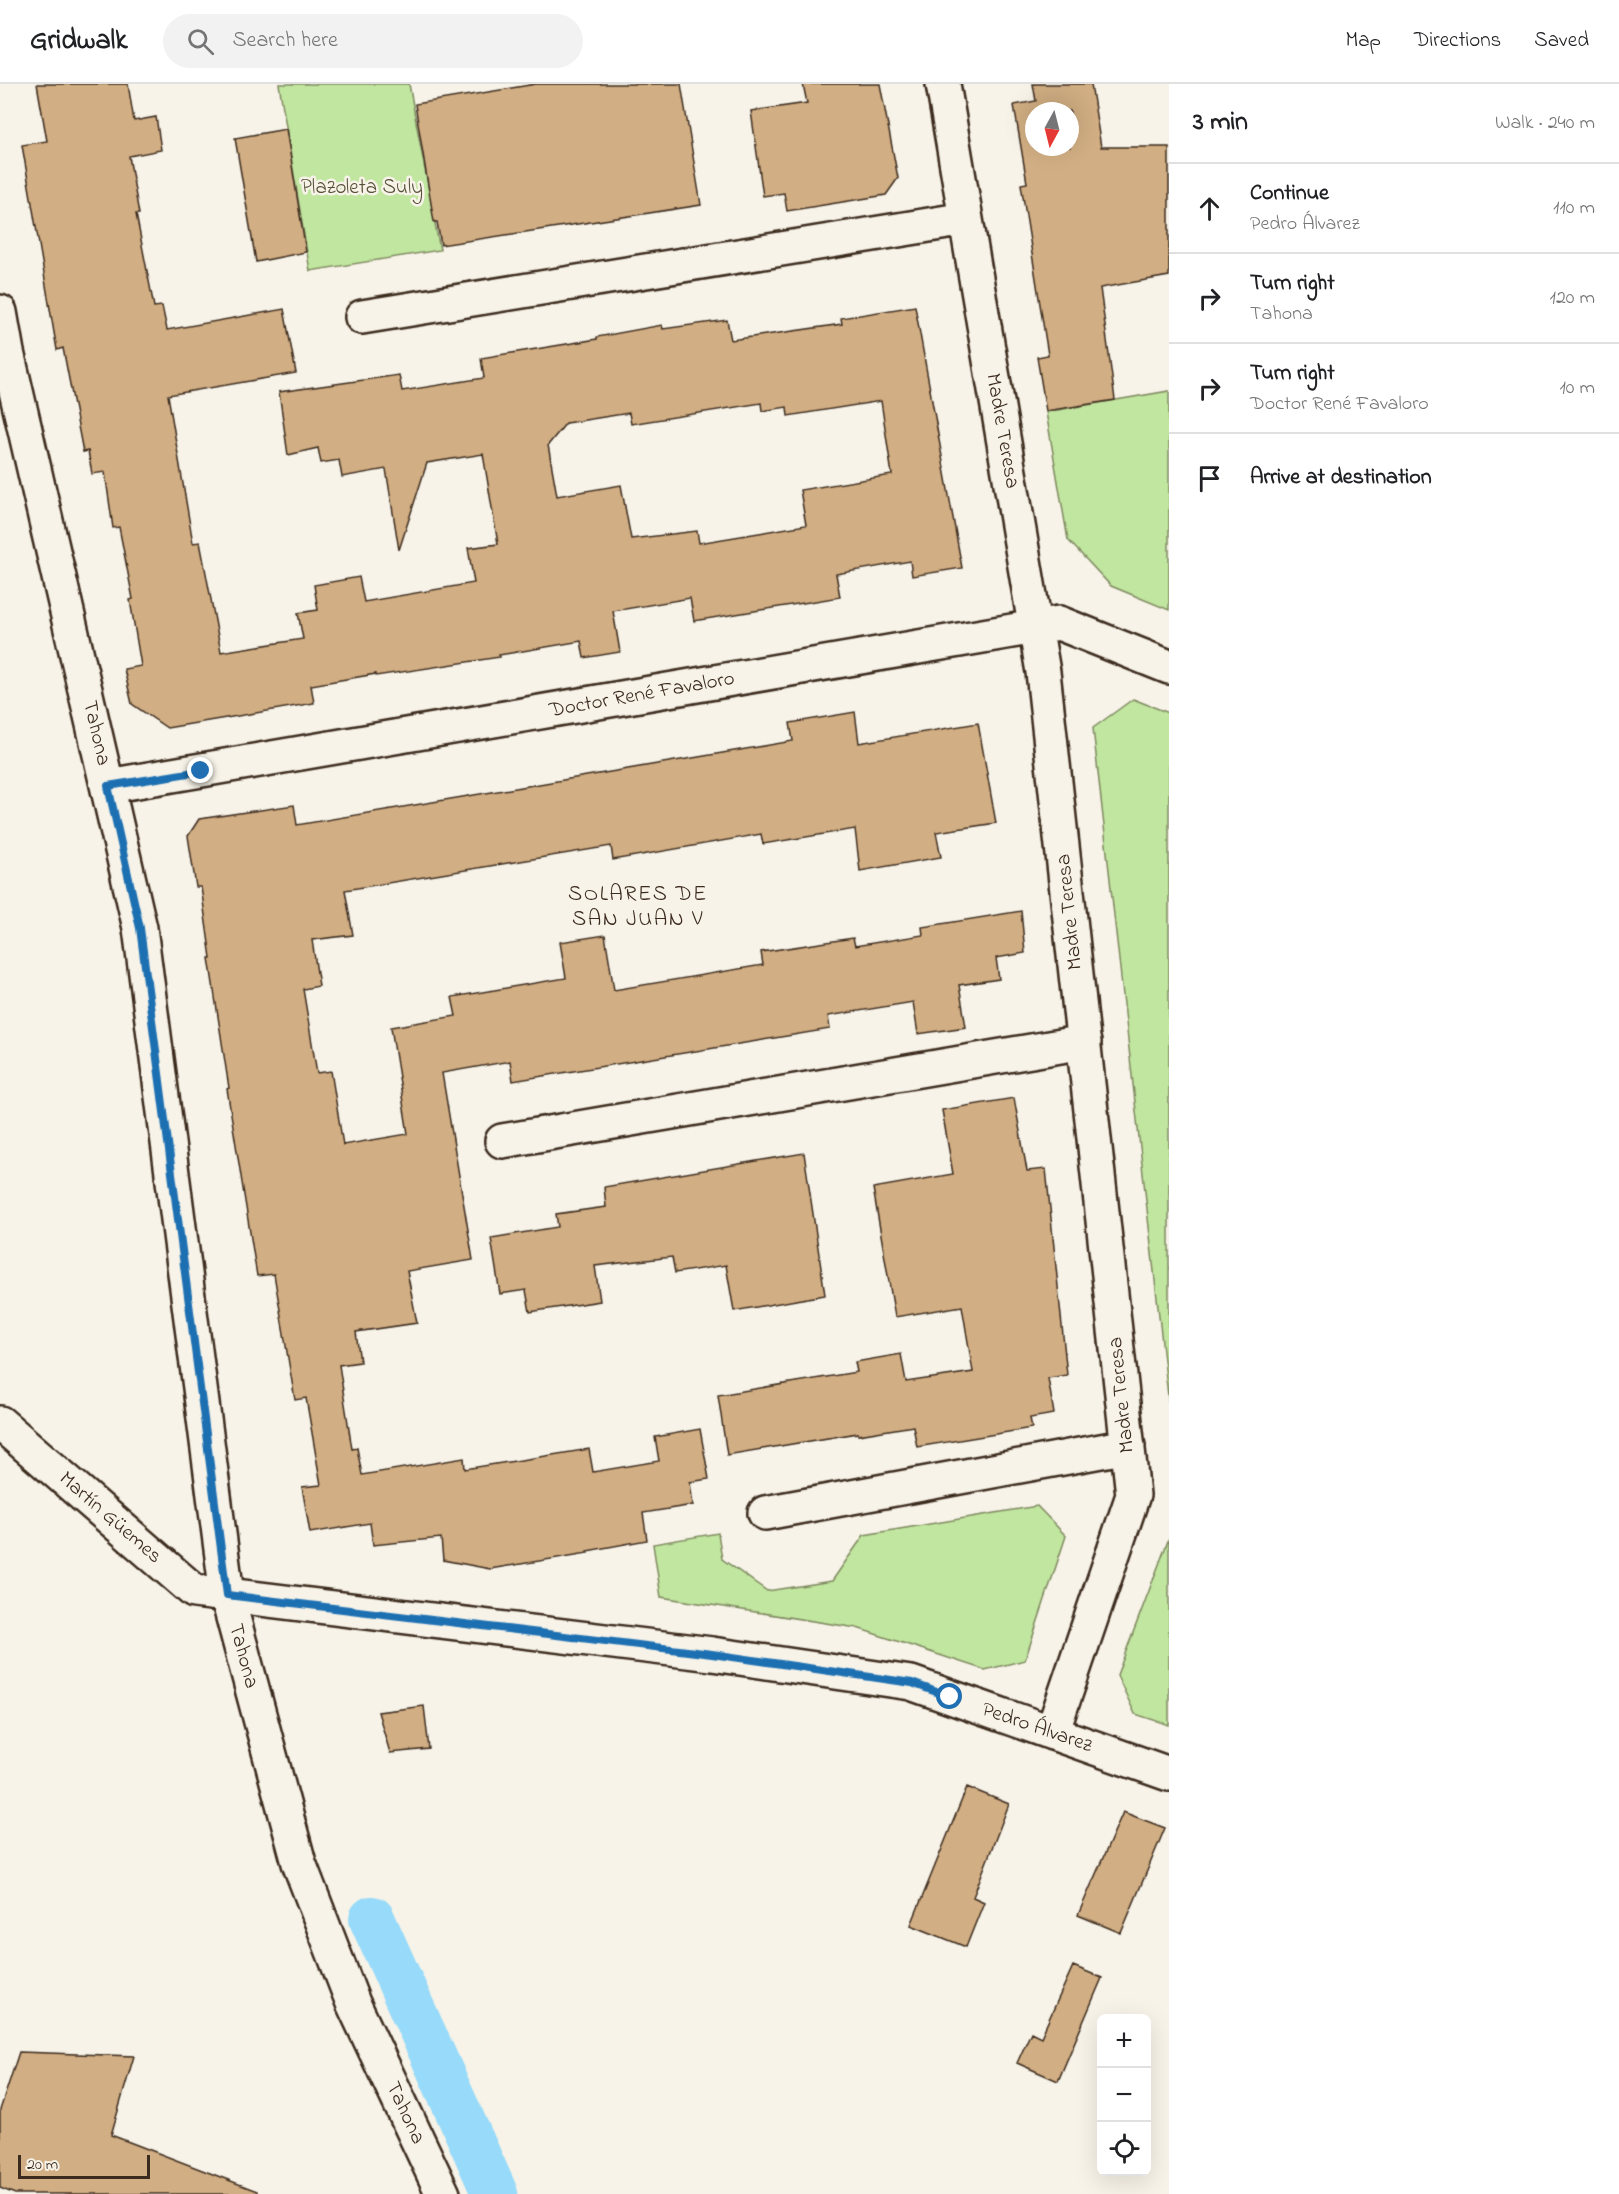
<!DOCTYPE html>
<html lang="en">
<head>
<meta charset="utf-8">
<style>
	:root { --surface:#fff; --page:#f2f2f2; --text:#202124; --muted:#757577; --line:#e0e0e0 }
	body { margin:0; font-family:"Indie Flower",sans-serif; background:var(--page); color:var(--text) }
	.controls { position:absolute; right:18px; bottom:18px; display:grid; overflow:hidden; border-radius:9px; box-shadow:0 6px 24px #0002 }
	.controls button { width:54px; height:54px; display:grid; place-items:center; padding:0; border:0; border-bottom:2px solid var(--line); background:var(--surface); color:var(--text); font:30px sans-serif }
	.compass { position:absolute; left:1025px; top:18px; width:54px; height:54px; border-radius:50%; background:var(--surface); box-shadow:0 6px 24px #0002; rotate:187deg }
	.scale { position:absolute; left:18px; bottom:15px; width:132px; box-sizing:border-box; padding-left:6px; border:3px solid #3b2a1e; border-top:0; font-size:16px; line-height:21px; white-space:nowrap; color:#3b2a1e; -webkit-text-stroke:4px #f7f3e8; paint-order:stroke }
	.stop { position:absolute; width:18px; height:18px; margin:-14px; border:4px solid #1f6fb2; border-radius:50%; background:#fff }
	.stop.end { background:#1f6fb2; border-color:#fff; box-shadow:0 2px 6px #0008 }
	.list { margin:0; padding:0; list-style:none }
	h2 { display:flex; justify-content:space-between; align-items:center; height:78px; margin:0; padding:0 24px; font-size:26px }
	h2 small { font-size:20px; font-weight:400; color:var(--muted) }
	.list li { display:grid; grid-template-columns:39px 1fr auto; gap:18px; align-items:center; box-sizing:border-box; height:90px; padding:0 24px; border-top:2px solid var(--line) }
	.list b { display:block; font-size:22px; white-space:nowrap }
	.list p { margin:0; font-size:20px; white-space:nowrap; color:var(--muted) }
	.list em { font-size:20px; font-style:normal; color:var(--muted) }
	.icon { flex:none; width:33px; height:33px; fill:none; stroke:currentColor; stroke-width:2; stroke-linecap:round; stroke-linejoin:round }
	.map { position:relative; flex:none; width:1169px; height:2110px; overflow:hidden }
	header { display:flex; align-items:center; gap:36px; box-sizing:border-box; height:84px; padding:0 30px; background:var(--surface); border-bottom:2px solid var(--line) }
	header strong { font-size:28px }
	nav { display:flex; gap:33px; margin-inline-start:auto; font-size:21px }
	.search { width:420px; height:54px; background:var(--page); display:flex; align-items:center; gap:15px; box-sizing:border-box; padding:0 21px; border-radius:33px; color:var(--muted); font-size:22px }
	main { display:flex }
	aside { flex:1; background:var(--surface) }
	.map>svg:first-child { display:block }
</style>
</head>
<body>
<header>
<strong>Gridwalk</strong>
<div class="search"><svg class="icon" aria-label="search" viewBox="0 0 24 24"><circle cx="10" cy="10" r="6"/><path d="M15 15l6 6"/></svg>Search here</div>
<nav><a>Map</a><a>Directions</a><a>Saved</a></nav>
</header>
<main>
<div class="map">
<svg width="1169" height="2110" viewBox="0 0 1169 2110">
	<rect width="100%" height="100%" fill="#f7f3e8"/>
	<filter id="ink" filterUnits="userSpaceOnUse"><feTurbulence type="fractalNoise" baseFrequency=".0167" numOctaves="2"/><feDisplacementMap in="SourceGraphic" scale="12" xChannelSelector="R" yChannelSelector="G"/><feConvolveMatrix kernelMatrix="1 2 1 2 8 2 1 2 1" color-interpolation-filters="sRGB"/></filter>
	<g filter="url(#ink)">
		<!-- green -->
		<path fill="#c1e6a0" stroke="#7e885f" stroke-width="1.5" d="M279 0H409L440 166 310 187Z
			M1169 307V526L1111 502 1068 456 1046 328Z
			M1133 615 1169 629V1321L1093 644Z
			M1037 1422 1066 1452 1025 1576 985 1586 857 1544 661 1513 653 1460 718 1449 722 1475 767 1507 832 1497 864 1451Z
			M1169 1454V1641L1135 1630 1117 1591Z"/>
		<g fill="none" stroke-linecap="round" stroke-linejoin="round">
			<!-- canal -->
			<path stroke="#97daf9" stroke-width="46" d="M372 1835 495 2110"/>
		</g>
		<!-- building -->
		<path fill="#d1ae83" stroke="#3b2a1e" stroke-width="1.5" fill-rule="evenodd" d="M37 0H128L134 37 156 33 161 66 129 72 139 130H136L154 223 162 222 167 246 284 225 296 289 168 311 193 459 200 458 221 568 303 555 298 529 318 526 314 501 359 493 364 518 474 499 468 464 498 460 483 370 427 379 399 466 386 385 342 393 339 376 321 379 318 364 288 371 279 308 399 291 402 307 484 294 481 274 597 255V253L662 241 663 245 727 236 731 256 842 240 841 234 915 222 962 484 912 492 910 477 836 490 840 513 694 537 690 514 613 527 620 568 584 574 581 557 499 571 500 573 376 592V590L311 601 314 619 167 644 132 620 124 585 141 582 130 516 133 515 119 443 113 444 105 388 92 390 88 367 83 368 63 264 57 266 22 61 47 57ZM881 317 892 391 800 406 806 441 699 459 697 447 631 455 621 401 557 412 548 361 566 339 629 329 631 340 761 319 762 327 787 323 788 332Z
			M536 0H681L701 121 441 161 437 138H434L415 20Z
			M803 0H880L898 94 886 111 787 127 784 109 763 112 751 27 807 19Z
			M1033 0H1091L1101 63H1169V192L1100 204 1115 316 1046 327 1037 273 1048 271 1021 100 1027 99 1014 21 1036 17ZM1034 27H1070V63H1034Z
			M286 45 306 168 256 178 235 54Z
			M855 628 859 659 978 639 996 739 936 748 941 773 860 787 855 745 763 760 761 750 613 776 611 762 345 806 353 851 312 856 319 902 303 905 317 989 331 987 343 1061 408 1050 391 943 456 932 452 913 566 894 560 858 605 851 614 906 763 881 761 868 853 854 855 862 923 851 922 843 1021 827 1025 869 996 874 999 895 959 901 966 943 918 950 913 918 828 932 830 945 513 997 510 977 442 989 473 1176 407 1187 417 1239 356 1248 360 1278 339 1281 352 1365 357 1364 362 1391 464 1374 465 1385 589 1365 593 1388 659 1377 655 1353 700 1345 709 1395 690 1398 693 1421 643 1429 647 1456 587 1467 588 1469 490 1485 443 1476 441 1454 373 1461 370 1439 310 1449 302 1403 321 1401 306 1314 295 1316 274 1190 257 1192 227 1005 229 1004 209 874H211L201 803H196L188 752 199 735 294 721 297 741 793 657 790 639Z
			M1014 1014 1027 1087 1046 1085 1067 1291 1048 1294 1054 1330 1030 1334 1032 1344 917 1363 913 1342 858 1351V1349L727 1371 718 1311 857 1288 855 1278 901 1270 906 1298 973 1288 962 1222 895 1233 873 1104 953 1090 942 1026Z
			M804 1069 825 1211 734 1227 726 1181 675 1189 672 1173 595 1182 600 1217 530 1228 526 1206 500 1210 491 1154 558 1143 556 1130 606 1123 604 1103Z
			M424 1622 429 1665 390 1669 378 1628Z
			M967 1703 1009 1720 973 1813 984 1818 966 1863 911 1841Z
			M1123 1728 1165 1744 1121 1849 1078 1831Z
			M1073 1882 1102 1894 1058 1997 1017 1979 1031 1948 1041 1953Z
			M19 1968 134 1972 111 2051 257 2107V2110H15L0 2104V2026Z"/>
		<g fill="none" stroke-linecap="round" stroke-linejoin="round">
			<!-- minor casing -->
			<g stroke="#3b2a1e" stroke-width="38">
				<path id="minor" d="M943 0 1043 588 1133 1411 1052 1649
					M362 233 966 135
					M108 702 1059 539 1169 583
					M502 1057 1084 958
					M0 1339 194 1507 712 1570 911 1599 1169 1690
					M765 1429 1128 1362"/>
			</g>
			<!-- tertiary casing -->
			<g stroke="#3b2a1e" stroke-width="38">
				<path id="tertiary" d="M0 228 7 268 140 844 227 1511 299 1779 353 1919 443 2110"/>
			</g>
			<!-- minor -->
			<use href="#minor" stroke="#f7f3e8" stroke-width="33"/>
			<!-- tertiary -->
			<use href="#tertiary" stroke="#f7f3e8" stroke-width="33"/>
		</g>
	</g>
	<g fill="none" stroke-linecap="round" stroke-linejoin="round" filter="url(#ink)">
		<!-- route -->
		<path stroke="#1f6fb2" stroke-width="8" d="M201 687 108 702 140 844 227 1511 712 1570 912 1599 950 1613"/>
	</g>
	<g text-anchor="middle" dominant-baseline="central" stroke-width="5" stroke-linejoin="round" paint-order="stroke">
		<!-- park labels -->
		<g font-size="21" fill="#565038" stroke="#f7f3e8">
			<text x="362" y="104">Plazoleta Suly</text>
		</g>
		<!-- street labels -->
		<g font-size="21" fill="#3b2a1e" stroke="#f7f3e8">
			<text transform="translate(1002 347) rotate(80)">Madre Teresa</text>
			<text transform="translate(642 611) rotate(-10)">Doctor René Favaloro</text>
			<text transform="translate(96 649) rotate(77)">Tahona</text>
			<text transform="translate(1070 828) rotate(-96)">Madre Teresa</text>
			<text transform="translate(1122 1311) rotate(-96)">Madre Teresa</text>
			<text transform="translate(110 1434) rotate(41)">Martín Güemes</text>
			<text transform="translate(243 1572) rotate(75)">Tahona</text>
			<text transform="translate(1037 1644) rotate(19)">Pedro Álvarez</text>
			<text transform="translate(405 2029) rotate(65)">Tahona</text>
		</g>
		<!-- neighbourhood labels -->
		<g font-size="22" letter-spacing="1.5" fill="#3b2a1e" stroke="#f7f3e8">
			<text x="638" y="811">SOLARES DE<tspan x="638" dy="25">SAN JUAN V</tspan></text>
		</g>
	</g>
</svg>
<div class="controls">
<button>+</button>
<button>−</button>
<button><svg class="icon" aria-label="locate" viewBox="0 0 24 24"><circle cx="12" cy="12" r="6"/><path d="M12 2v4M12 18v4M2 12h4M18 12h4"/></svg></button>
</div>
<svg class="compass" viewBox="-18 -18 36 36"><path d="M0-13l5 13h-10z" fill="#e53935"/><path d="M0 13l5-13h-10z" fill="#757577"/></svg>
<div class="scale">20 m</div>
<div class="stop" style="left:950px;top:1613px"></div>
<div class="stop end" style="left:201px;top:687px"></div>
</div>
<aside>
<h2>3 min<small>Walk · 240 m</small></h2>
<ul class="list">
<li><svg class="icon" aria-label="ahead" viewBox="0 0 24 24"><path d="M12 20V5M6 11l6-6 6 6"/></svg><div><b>Continue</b><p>Pedro Álvarez</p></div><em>110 m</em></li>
<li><svg class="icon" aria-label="right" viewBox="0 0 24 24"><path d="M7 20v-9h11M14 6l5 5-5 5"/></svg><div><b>Turn right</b><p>Tahona</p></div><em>120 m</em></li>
<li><svg class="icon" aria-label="right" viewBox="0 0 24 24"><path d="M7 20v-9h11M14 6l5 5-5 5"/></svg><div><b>Turn right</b><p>Doctor René Favaloro</p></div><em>10 m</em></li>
<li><svg class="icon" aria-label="arrive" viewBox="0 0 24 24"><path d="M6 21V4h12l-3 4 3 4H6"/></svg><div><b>Arrive at destination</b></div></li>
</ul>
</aside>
</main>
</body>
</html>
